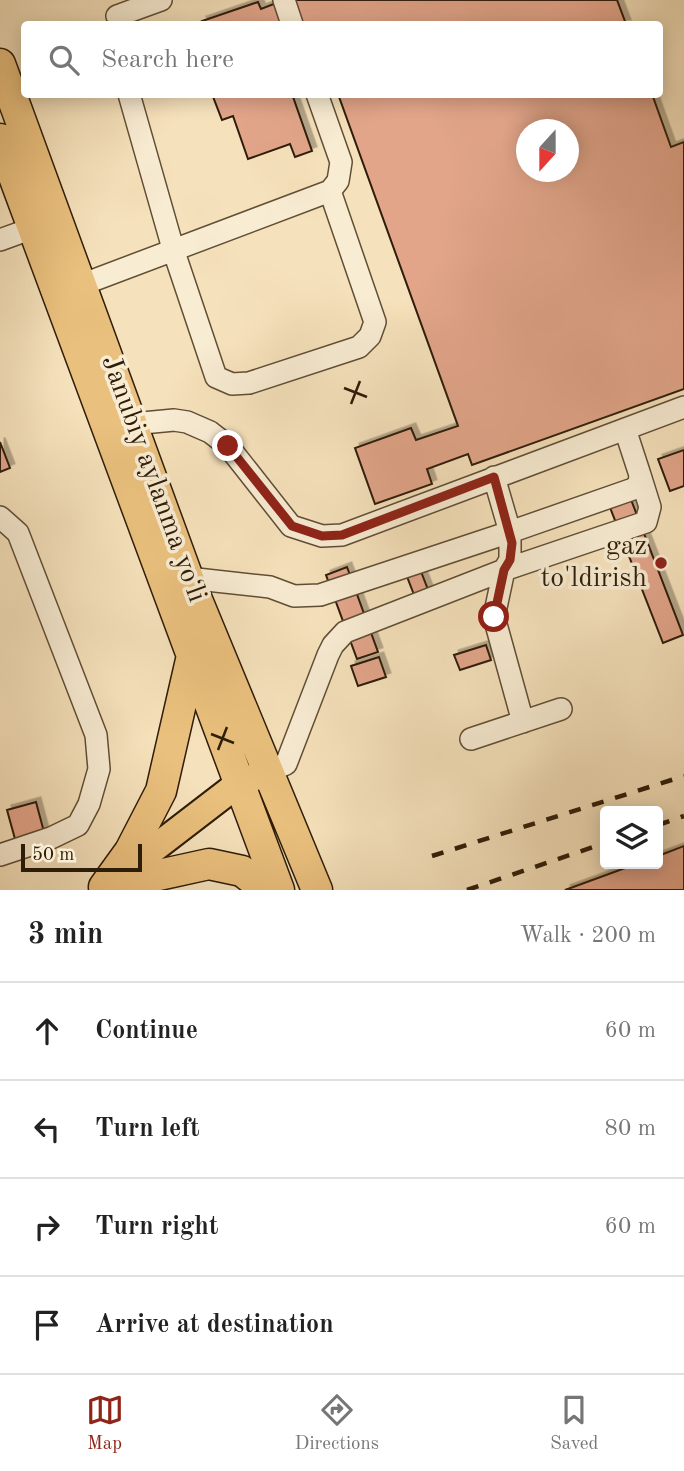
<!DOCTYPE html>
<html lang="en">
<head>
<meta charset="utf-8">
<style>
	:root { --surface:#fff; --page:#f2f2f2; --text:#222; --muted:#767676; --line:#e0e0e0; --accent:#8f2418 }
	body { margin:0; font-family:"Old Standard TT",serif; background:var(--page); color:var(--text) }
	.controls { position:absolute; right:21px; bottom:21px; display:grid; overflow:hidden; border-radius:7px; box-shadow:0 4px 18px #0003 }
	.controls button { width:63px; height:63px; display:grid; place-items:center; padding:0; border:0; border-bottom:2px solid var(--line); background:var(--surface); color:var(--text); font:35px sans-serif }
	.compass { position:absolute; left:516px; top:119px; width:63px; height:63px; border-radius:50%; background:var(--surface); box-shadow:0 4px 18px #0003; rotate:201deg }
	.scale { position:absolute; left:21px; bottom:18px; width:121px; box-sizing:border-box; padding-left:7px; border:4px solid #2e1d08; border-top:0; font-size:19px; line-height:24px; white-space:nowrap; color:#2e1d08; -webkit-text-stroke:5px #f8ecd3; paint-order:stroke }
	.stop { position:absolute; width:21px; height:21px; margin:-16px; border:5px solid #8f2418; border-radius:50%; background:#fff }
	.stop.end { background:#8f2418; border-color:#fff; box-shadow:0 2px 7px #0008 }
	.list { margin:0; padding:0; list-style:none }
	h2 { display:flex; justify-content:space-between; align-items:center; height:91px; margin:0; padding:0 28px; font-size:30px }
	h2 small { font-size:23px; font-weight:400; color:var(--muted) }
	.list li { display:grid; grid-template-columns:46px 1fr auto; gap:21px; align-items:center; box-sizing:border-box; height:98px; padding:0 28px; border-top:2px solid var(--line) }
	.list b { display:block; font-size:26px; white-space:nowrap }
	.list em { font-size:23px; font-style:normal; color:var(--muted) }
	.icon { flex:none; width:38px; height:38px; fill:none; stroke:currentColor; stroke-width:2; stroke-linecap:round; stroke-linejoin:round }
	.map { position:relative; flex:none; width:684px; height:890px; overflow:hidden }
	.search { position:absolute; background:var(--surface); box-shadow:0 4px 18px #0003; left:21px; right:21px; top:21px; height:77px; display:flex; align-items:center; gap:18px; box-sizing:border-box; padding:0 24px; border-radius:7px; color:var(--muted); font-size:26px }
	.sheet { height:483px; background:var(--surface) }
	nav { display:flex; justify-content:space-around; align-items:center; box-sizing:border-box; height:98px; border-top:2px solid var(--line); background:var(--surface); font-size:19px; color:var(--muted) }
	nav a { display:grid; justify-items:center; gap:4px }
	nav .on { color:var(--accent) }
	.map>svg:first-child { display:block }
</style>
</head>
<body>
<div class="map">
<svg width="684" height="890" viewBox="0 0 684 890">
	<defs>
		<filter id="shadow"><feDropShadow dx="4.5" dy="-4.5" stdDeviation="0" flood-color="#0004"/></filter>
	</defs>
	<rect width="100%" height="100%" fill="#f5e1bb"/>
	<filter id="stains"><feTurbulence type="fractalNoise" baseFrequency=".00286" numOctaves="4"/><feColorMatrix values="0 0 0 0 .2 0 0 0 0 .09 0 0 0 0 .02 0 0 0 .5 -.17"/></filter>
	<radialGradient id="worn" r=".72"><stop offset=".6" stop-color="#630" stop-opacity="0"/><stop offset="1" stop-color="#630" stop-opacity=".3"/></radialGradient>
	<!-- building -->
	<path fill="#e2a58a" stroke="#2e1d08" stroke-width="2" fill-rule="evenodd" filter="url(#shadow)" d="M284 0H617L626 24H204L202 21 258 2 261 9Z
		M212 94H292L312 151 295 157 290 144 248 159 233 116 222 120Z
		M338 94H652L671 147 684 142V389L472 465 468 454 427 469 432 484 375 504 355 448 411 428 416 440 458 426ZM526 130H568V172H526Z
		M0 442 10 468 0 472Z
		M684 450V486L670 491 658 459Z
		M630 497 683 635 663 643 609 505Z
		M347 567 378 652 357 659 326 575Z
		M420 569 432 600 418 605 406 574Z
		M486 645 491 660 460 670 454 655Z
		M379 657 386 677 358 686 351 666Z
		M36 802 44 832 15 839 7 810Z
		M684 846V890H565L636 864H658V856Z"/>
	<g fill="none" stroke-linecap="round" stroke-linejoin="round">
		<!-- minor casing -->
		<g stroke="#604e35" stroke-width="24">
			<path id="minor" d="M284 0 292 24
				M117 16 161 0
				M129 94 174 252 216 377 232 384 249 383 359 347 370 336 375 322 330 191
				M0 240 33 228
				M81 285 330 191 338 181 341 162 317 94
				M132 424 174 420 187 422 210 432 228 446 291 526 322 536 342 535 684 407
				M494 477 510 532 633 489 639 484 640 475 625 429
				M0 517 18 533 96 735 99 769 89 804 78 825 51 838 0 855
				M188 578 270 587 294 596 320 595 510 532V560L504 570 345 632 333 645 328 655 286 764 267 772
				M523 722 494 617 504 570 646 522 650 507 640 475
				M471 739 561 709"/>
		</g>
		<!-- major casing -->
		<g stroke="#2e1d08" stroke-width="30">
			<path id="major" d="M117 877 238 784 267 772"/>
		</g>
		<!-- highway casing -->
		<g stroke="#2e1d08" stroke-width="33">
			<path id="highway" d="M0 64 188 578 317 890
				M0 139 279 890
				M104 887 130 851 161 791 191 660
				M104 887 209 864 242 871 266 890"/>
		</g>
		<!-- minor -->
		<use href="#minor" stroke="#f8ecd3" stroke-width="21"/>
		<!-- major -->
		<use href="#major" stroke="#eac07e" stroke-width="26"/>
		<!-- highway -->
		<use href="#highway" stroke="#eac07e" stroke-width="30"/>
		<!-- rail -->
		<path stroke="#2e1d08" stroke-width="4.5" stroke-dasharray="12 12" stroke-linecap="butt" d="M658 825 684 816
			M432 856 684 776
			M467 890 605 843"/>
	</g>
	<g fill="none" stroke-linecap="round" stroke-linejoin="round">
		<!-- route -->
		<path stroke="#8f2418" stroke-width="9" d="M228 446 292 526 322 536 342 535 494 477 512 543 510 560 504 570 494 617"/>
	</g>
	<!-- ticks -->
	<path fill="none" stroke="#2e1d08" stroke-width="2.5" d="M344 388 367 397M351 404 360 381M211 734 234 743M218 750 227 727"/>
	<!-- markers -->
	<circle fill="#8f2418" stroke="#f8ecd3" stroke-width="2.5" cx="661" cy="563" r="7"/>
	<g text-anchor="middle" dominant-baseline="central" stroke-width="7" stroke-linejoin="round" paint-order="stroke">
		<!-- street labels -->
		<g font-size="28" fill="#2e1d08" stroke="#f8ecd3">
			<text transform="translate(153 479) rotate(70)">Janubiy aylanma yoʻli</text>
		</g>
		<!-- poi labels -->
		<g font-size="28" fill="#2e1d08" stroke="#f8ecd3" text-anchor="end">
			<text x="647" y="547">gaz<tspan x="647" dy="32">to'ldirish</tspan></text>
		</g>
	</g>
	<rect width="100%" height="100%" filter="url(#stains)"/>
	<rect width="100%" height="100%" fill="url(#worn)"/>
</svg>
<div class="controls">
<button><svg class="icon" aria-label="layers" viewBox="0 0 24 24"><path d="M12 4l9 5-9 5-9-5zM3 14l9 5 9-5"/></svg></button>
</div>
<svg class="compass" viewBox="-18 -18 36 36"><path d="M0-13l5 13h-10z" fill="#e53935"/><path d="M0 13l5-13h-10z" fill="#767676"/></svg>
<div class="scale">50 m</div>
<div class="stop" style="left:494px;top:617px"></div>
<div class="stop end" style="left:228px;top:446px"></div>
<div class="search"><svg class="icon" aria-label="search" viewBox="0 0 24 24"><circle cx="10" cy="10" r="6"/><path d="M15 15l6 6"/></svg>Search here</div>
</div>
<section class="sheet">
<h2>3 min<small>Walk · 200 m</small></h2>
<ul class="list">
<li><svg class="icon" aria-label="ahead" viewBox="0 0 24 24"><path d="M12 20V5M6 11l6-6 6 6"/></svg><div><b>Continue</b></div><em>60 m</em></li>
<li><svg class="icon" aria-label="left" viewBox="0 0 24 24"><path d="M17 20v-9H6M10 6l-5 5 5 5"/></svg><div><b>Turn left</b></div><em>80 m</em></li>
<li><svg class="icon" aria-label="right" viewBox="0 0 24 24"><path d="M7 20v-9h11M14 6l5 5-5 5"/></svg><div><b>Turn right</b></div><em>60 m</em></li>
<li><svg class="icon" aria-label="arrive" viewBox="0 0 24 24"><path d="M6 21V4h12l-3 4 3 4H6"/></svg><div><b>Arrive at destination</b></div></li>
</ul>
</section>
<nav>
<a class="on"><svg class="icon" aria-label="map" viewBox="0 0 24 24"><path d="M3 6l6-2 6 2 6-2v14l-6 2-6-2-6 2zM9 4v14M15 6v14"/></svg>Map</a>
<a><svg class="icon" aria-label="directions" viewBox="0 0 24 24"><path d="M12 3l9 9-9 9-9-9zM9 14v-3h6M13 9l2 2-2 2"/></svg>Directions</a>
<a><svg class="icon" aria-label="saved" viewBox="0 0 24 24"><path d="M7 4h10v16l-5-4-5 4z"/></svg>Saved</a>
</nav>
</body>
</html>
